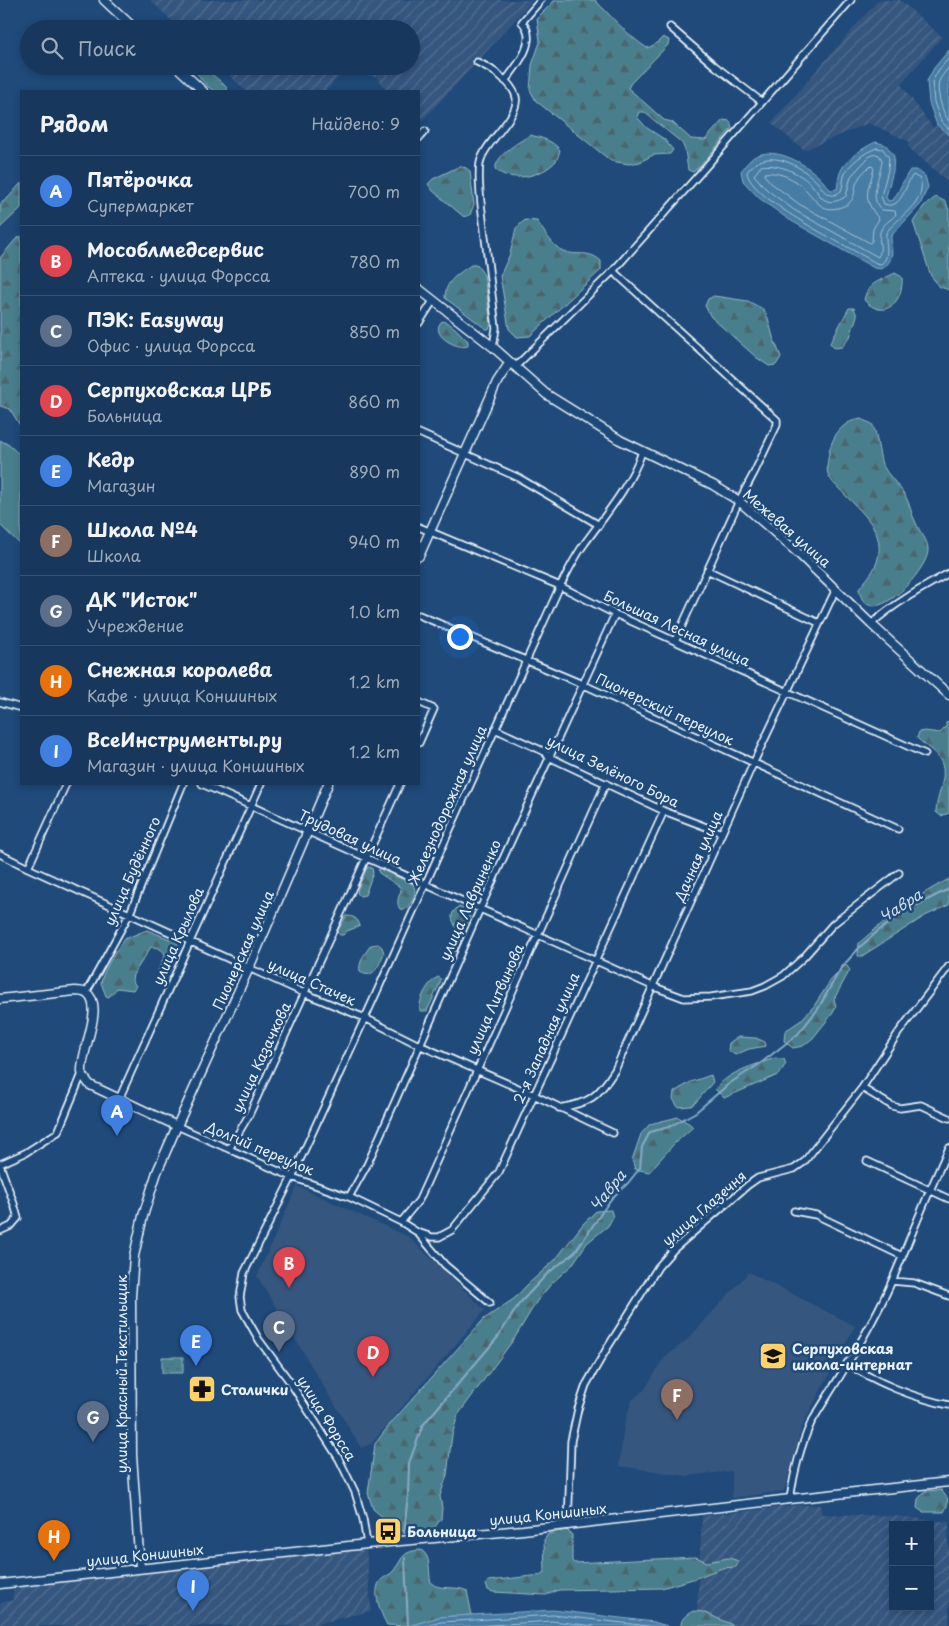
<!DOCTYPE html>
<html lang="ru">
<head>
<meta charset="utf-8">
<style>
	:root { --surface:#17385c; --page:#203f62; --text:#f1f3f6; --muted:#9eacbb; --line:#365272; --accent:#ea580c }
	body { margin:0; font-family:"Playpen Sans",sans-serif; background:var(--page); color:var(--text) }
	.controls { position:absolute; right:15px; bottom:15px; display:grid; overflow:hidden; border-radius:0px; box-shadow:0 2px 8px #0003 }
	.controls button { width:45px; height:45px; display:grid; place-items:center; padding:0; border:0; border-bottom:1px solid var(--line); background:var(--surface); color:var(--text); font:25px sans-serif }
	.you { position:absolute; left:459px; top:636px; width:18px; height:18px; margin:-12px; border:4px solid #fff; border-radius:50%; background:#1a73e8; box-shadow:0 0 0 8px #1a73e833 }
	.badge { display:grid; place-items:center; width:32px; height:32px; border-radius:50%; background:var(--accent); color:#fff; font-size:16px; font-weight:700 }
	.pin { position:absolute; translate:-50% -41px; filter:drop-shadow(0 1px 2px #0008) }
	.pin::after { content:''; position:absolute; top:26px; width:18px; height:15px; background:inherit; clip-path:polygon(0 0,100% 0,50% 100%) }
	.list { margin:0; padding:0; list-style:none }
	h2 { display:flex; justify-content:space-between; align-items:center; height:65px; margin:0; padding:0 20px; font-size:21px }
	h2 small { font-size:16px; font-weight:400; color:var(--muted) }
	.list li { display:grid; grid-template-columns:32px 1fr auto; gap:15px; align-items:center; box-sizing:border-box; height:70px; padding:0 20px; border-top:1px solid var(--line) }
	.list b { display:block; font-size:19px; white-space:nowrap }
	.list p { margin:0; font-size:16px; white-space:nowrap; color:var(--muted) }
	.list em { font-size:16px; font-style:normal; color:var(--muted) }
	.icon { flex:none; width:28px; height:28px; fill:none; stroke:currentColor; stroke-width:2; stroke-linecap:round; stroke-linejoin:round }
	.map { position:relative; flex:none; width:949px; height:1626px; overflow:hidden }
	.search { position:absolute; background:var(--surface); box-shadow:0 2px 8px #0003; left:20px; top:20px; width:400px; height:55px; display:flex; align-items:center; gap:12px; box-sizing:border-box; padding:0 18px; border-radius:28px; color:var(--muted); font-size:19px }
	.panel { position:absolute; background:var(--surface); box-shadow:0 2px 8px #0003; left:20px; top:90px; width:400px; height:695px; border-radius:0px }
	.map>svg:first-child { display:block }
</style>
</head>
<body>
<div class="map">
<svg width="949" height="1626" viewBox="0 0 949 1626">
	<defs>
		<pattern id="industrial-furrows" width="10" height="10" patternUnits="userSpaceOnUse" patternTransform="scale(1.25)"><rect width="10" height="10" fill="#35567e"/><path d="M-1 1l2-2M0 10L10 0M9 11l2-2" fill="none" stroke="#526f91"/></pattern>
		<pattern id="grass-dots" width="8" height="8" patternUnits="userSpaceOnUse" patternTransform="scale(1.25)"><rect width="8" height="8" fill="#4a7f8c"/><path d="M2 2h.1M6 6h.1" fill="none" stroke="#48666e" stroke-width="1.8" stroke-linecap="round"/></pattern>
		<pattern id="forest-firs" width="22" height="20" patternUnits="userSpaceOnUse" patternTransform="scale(1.25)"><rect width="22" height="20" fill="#4a7f8c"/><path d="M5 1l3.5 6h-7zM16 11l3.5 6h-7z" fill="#48666e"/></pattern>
	</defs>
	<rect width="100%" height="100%" fill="#1f4a7a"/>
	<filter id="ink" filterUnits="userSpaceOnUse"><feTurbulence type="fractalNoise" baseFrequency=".02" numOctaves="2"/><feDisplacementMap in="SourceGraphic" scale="10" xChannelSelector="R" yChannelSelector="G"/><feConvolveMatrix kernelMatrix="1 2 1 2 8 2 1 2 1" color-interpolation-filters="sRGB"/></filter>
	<g filter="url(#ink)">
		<!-- built -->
		<path fill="#35567e" d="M297 1186 409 1237 485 1310 371 1444 361 1448 257 1276Z
			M749 1272 855 1326 802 1426 784 1491 732 1498V1471L687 1476 619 1466 624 1425 632 1400 645 1389 663 1359 688 1339Z"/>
		<!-- industrial -->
		<path fill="url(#industrial-furrows)" fill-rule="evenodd" d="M150 0H533L477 62 419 124V91H387L377 77 344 72 325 91H246L219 66H411V29H180Z
			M878 0H900L942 37 901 84 933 128 937 125 949 135V183L907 146 910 142 869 123 804 150 771 123Z
			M797 1505H821V1514L895 1516 949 1522 948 1544 949 1545V1626H696L702 1516ZM893 1525H930V1607H893Z
			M366 1548 371 1611 307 1626H0V1603L13 1600V1587Z"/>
		<!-- grass -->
		<path fill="url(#grass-dots)" stroke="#99b8c2" d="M162 1357H183V1373H162Z"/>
		<!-- forest -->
		<path fill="url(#forest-firs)" stroke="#99b8c2" d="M555 0H595C612 17 627 35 647 48L655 45 663 37 669 40 668 45 631 83 628 88 664 120 672 122 691 139 705 140 723 120 730 121 732 128 701 165 693 172 688 170 685 150 682 143 644 112H639L637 117 647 128 664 139 673 150 670 154 653 155 640 162 629 164 611 161 536 101 530 90 532 65 540 42 537 18Z
			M191 66H204C210 75 220 79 227 88V91H214L207 86Z
			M530 135C542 138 552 140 560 150 559 153 558 158 556 161 543 176 511 184 495 169 498 153 518 143 530 135Z
			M460 166 466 168 470 171 474 204 470 215 464 217 433 191 428 184 433 179Z
			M21 183V208L0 228V204L8 198Z
			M936 197 946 202 949 210V290L940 287 931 276 913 222 924 206Z
			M525 220 537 221C543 230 554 248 563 251 578 257 588 249 601 261V270L530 336 517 337 509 329 500 276 510 254 516 228Z
			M21 236V427L10 409 0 406V258L15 240Z
			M471 265H477L484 275 491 324 489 329H486L445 298C445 281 458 274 471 265Z
			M895 273 902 277C904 301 885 322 864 300 868 282 880 281 895 273Z
			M714 296 748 301 763 309 768 318 773 337 781 357 776 365 769 366 757 358 711 317 705 306 708 299Z
			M849 308H854L857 316 850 337 842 347 834 348 830 343Z
			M442 321C453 323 460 334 468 341V346C458 350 428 335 442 321Z
			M861 419C864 421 869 422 872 424 876 428 879 455 882 464 888 476 898 484 905 495 910 504 911 514 916 523 919 532 929 540 928 551 927 572 867 636 859 589 864 582 871 575 875 567 889 535 865 515 845 495 840 489 833 484 830 478 826 473 827 465 828 459 830 440 840 421 861 419Z
			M949 721V813L941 816 936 812C936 797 947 779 942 764 938 753 925 746 917 738L919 732 925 731 940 733 946 727V723Z
			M369 867 372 868 373 873 365 895 360 896 357 893 358 888 367 868Z
			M380 869 413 884C418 893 412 905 403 910L400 909C396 903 398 898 401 891L400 887 379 873 378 870Z
			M949 879V905L925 916 862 956H858L859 943C887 918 916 896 949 879Z
			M458 907 466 909 470 916 456 951 453 952 451 950C452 944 455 939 456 933 457 921 445 918 458 907Z
			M346 916C353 916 358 918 360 926L347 931 343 935H340L337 932Z
			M147 930 175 941 179 945 178 951 166 975 162 976 158 971 165 954C162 949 157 947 151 947L133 975 132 980 136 986 133 990 117 988 109 997 106 996 101 983 103 975 112 957 124 939Z
			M378 944 382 947 384 953C380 963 374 981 360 972 358 962 365 953 371 945Z
			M846 965 850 970 834 999 836 1006 833 1013 813 1038 803 1046 793 1048 784 1041 785 1031 800 1021 814 1006 831 980Z
			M438 977 441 979 440 983 427 1011H420C418 1000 428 982 438 977Z
			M738 1037 756 1038 765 1042 766 1046 749 1049 735 1055 728 1050 729 1043Z
			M775 1058 784 1059 786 1064 778 1075 724 1098 715 1089C731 1070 753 1066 775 1058Z
			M711 1075 713 1082 697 1101 691 1106 678 1107 673 1099 674 1092 691 1082Z
			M678 1117 690 1124 693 1127 674 1144 649 1172 635 1169 632 1160 641 1134 650 1124Z
			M611 1210 613 1217 608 1226 587 1243 572 1265 552 1283 537 1301 514 1339 458 1415 452 1435 447 1475 440 1496 442 1508 441 1519 431 1532 420 1535 398 1530 373 1509 368 1493 375 1444 390 1424 484 1319 515 1298 526 1286 556 1259 583 1224 596 1211Z
			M941 1490 948 1499 947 1506 944 1512H923L917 1508 918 1499 925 1491Z
			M567 1530 572 1535V1561L574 1563 696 1557 707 1562 728 1558 736 1560 738 1563 736 1567 722 1568 696 1578 662 1588 559 1590 546 1595 493 1592 488 1590 486 1585 488 1581 541 1575 545 1572 544 1540 548 1534Z
			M421 1550C432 1556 428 1572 431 1583 440 1591 456 1585 467 1591L472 1615 439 1617 409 1626 387 1625C381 1614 371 1591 381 1580 385 1576 391 1575 394 1570 403 1559 401 1551 421 1550Z
			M693 1611 703 1612 735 1626H681C681 1618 686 1615 693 1611Z"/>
		<!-- garden -->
		<path fill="#4a7f8c" stroke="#99b8c2" d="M0 440 9 445 21 456V545L0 525Z"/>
		<!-- water -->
		<path fill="#467ca4" stroke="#87abc6" d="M949 50V135L937 125 929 103 927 81 934 68Z
			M876 142 886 145 894 156 893 171 886 197 888 201 893 200C900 190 903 180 910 170H917L925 176 928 187 920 205 891 236C891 250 896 259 882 269L874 268 788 219 759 198 743 181 741 171C746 165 750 158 758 155 778 148 804 163 818 176 823 180 826 186 831 190L837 189C838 184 838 178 840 173 844 160 864 147 876 142Z
			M553 1610 654 1622 667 1626H409L439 1617Z"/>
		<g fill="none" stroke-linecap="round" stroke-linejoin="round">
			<!-- shore -->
			<path stroke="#a7c2d6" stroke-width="1" d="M949 58 938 71 932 82 934 102 941 121 949 129
				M949 67C945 72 942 76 939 81 936 90 942 114 949 121
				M877 148 883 149 889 158 888 170 881 196 884 204C902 211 905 184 913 175L920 179C928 202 897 217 886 233 885 244 891 257 881 264L876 263C850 247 750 200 747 172 765 147 795 162 814 179 820 183 823 194 831 195 834 196 838 193 841 191 843 186 843 181 844 176 848 164 866 151 877 148Z
				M876 154 879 155 882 160C881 176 867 198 882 210L895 211 896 214C892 220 883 223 880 232 878 241 883 250 878 257L794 210 766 189 754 175 761 166C778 163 798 172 811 184 817 190 819 198 827 201 834 203 841 200 846 196L851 176 869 157Z
				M869 167 872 166 874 169C867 193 862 198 879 219L873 229 872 241 870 243 799 204 771 183 764 175 765 173C779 171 798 180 807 191 816 201 822 212 838 208 860 202 851 191 859 178 861 174 866 170 869 167Z
				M426 1626 441 1622 553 1615 649 1626
				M475 1626 552 1621 594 1626"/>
			<!-- stream -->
			<path stroke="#87abc6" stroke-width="2" d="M404 1533 408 1494 409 1463 423 1425 498 1337 519 1304 547 1274 575 1252 611 1199 628 1183 640 1168 642 1147 650 1132 669 1127 696 1112 730 1083 761 1063 798 1034 818 1009 841 968 860 947 878 931 909 909 949 889
				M405 1558 408 1626"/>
			<!-- street casing -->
			<g stroke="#e8f1f8" stroke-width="9">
				<path id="street" d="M670 27 715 66 762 102
					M477 62C491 68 512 82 516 97 520 117 484 142 480 163 477 183 482 209 484 229 488 262 492 295 496 328L493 347
					M505 81C517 66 539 40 522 22L541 0
					M419 138 425 131
					M613 271 777 420V425L754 473 739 501 675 641
					M419 323 433 301
					M515 367 613 271 710 162 851 0
					M419 433 519 478 599 525
					M419 527 560 586 615 614 925 754
					M707 570 819 623
					M419 615 582 684 898 829
					M871 624C895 603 922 588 949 573
					M0 702 21 708
					M419 702 434 709 419 743
					M495 729 543 751 549 757 664 811 722 833
					M202 784 652 986 684 998 711 997 752 991 765 986 783 976 804 957 833 924 899 873
					M0 854 28 868 304 993 365 1018 419 1045 534 1095 613 1133
					M28 868 66 784
					M86 993 130 913 183 784
					M862 1088 892 1106 900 1108 921 1105 949 1118
					M119 1099 261 784
					M559 1108C590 1103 598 1097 615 1070L753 764 836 589
					M177 1126 292 1177 349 1197 401 1222 417 1232 445 1265 490 1303
					M229 1149 249 1115 400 784
					M867 1161 949 1199
					M0 1164 25 1153 58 1132 82 1074
					M0 1165 14 1204 18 1218 11 1226 0 1231
					M349 1197 367 1165 480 909 615 614
					M794 1211 816 1215 902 1256
					M401 1222 419 1200 606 783
					M417 1232 432 1237H439L452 1230 499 1172 664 811
					M892 1281 914 1283 949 1296
					M847 1363C874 1382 917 1399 949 1405
					M790 1499C794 1472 800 1447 811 1423 839 1377 870 1331 892 1281 911 1237 928 1192 949 1148
					M568 1526 571 1441 578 1409 586 1385 606 1350 658 1267 674 1249 748 1185 758 1178 794 1169 804 1162 862 1088 899 1032 949 966
					M367 1544 363 1519 355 1492 339 1459 290 1382 259 1340 242 1310 240 1297 244 1273 292 1177 365 1018 560 586C568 572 575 556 585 543 606 514 630 486 642 452"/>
			</g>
			<!-- secondary casing -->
			<g stroke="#e8f1f8" stroke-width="11">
				<path id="secondary" d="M104 0 135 29
					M176 66 203 91
					M419 289 493 347 546 394 620 440 713 485 739 501 799 554 871 624 949 695
					M419 556 497 382 510 362
					M0 999 75 991C78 991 84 992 86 993 106 1005 80 1052 82 1072 83 1077 87 1081 90 1085L177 1126
					M140 1568 132 1455 131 1296 134 1256 143 1216 157 1172 177 1126 249 968 328 784
					M0 1584 367 1544 523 1530 790 1499 949 1482"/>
			</g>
			<!-- street -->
			<use href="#street" stroke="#1f4a7a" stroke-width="5.5"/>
			<!-- secondary -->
			<use href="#secondary" stroke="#1f4a7a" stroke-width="8"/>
		</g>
	</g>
	<!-- icons -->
	<defs>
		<g id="school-square" transform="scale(1.4375)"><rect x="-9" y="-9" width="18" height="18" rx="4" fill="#ffd166" stroke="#1f4a7a"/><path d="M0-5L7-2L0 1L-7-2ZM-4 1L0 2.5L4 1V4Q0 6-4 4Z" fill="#111"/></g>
		<g id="pharmacy-square" transform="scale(1.4375)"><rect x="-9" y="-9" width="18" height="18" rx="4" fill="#ffd166" stroke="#1f4a7a"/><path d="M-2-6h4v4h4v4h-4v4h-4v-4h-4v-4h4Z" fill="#111"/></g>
		<g id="bus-square" transform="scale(1.4375)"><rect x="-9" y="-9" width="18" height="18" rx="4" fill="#ffd166" stroke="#1f4a7a"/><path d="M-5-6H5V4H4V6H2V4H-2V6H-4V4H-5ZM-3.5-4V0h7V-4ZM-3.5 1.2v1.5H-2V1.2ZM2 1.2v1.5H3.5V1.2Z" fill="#111"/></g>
	</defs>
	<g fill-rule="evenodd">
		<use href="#school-square" x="773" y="1356"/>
		<use href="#pharmacy-square" x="202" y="1389"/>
		<use href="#bus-square" x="388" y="1531"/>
	</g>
	<g text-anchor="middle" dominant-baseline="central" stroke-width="5" stroke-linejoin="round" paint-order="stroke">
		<!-- street labels -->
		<g font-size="14" fill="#e8f1f8" stroke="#1f4a7a">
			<text transform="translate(787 528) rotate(41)">Межевая улица</text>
			<text transform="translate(677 628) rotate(25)">Большая Лесная улица</text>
			<text transform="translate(665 709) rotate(25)">Пионерский переулок</text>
			<text transform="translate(613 771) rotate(26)">улица Зелёного Бора</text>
			<text transform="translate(447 805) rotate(-66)">Железнодорожная улица</text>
			<text transform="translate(350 837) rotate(25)">Трудовая улица</text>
			<text transform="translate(698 856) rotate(-66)">Дачная улица</text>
			<text transform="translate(132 871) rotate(-66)">улица Будённого</text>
			<text transform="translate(470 900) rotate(-66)">улица Лавриненко</text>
			<text transform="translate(178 936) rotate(-66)">улица Крылова</text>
			<text transform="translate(243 950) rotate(-66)">Пионерская улица</text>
			<text transform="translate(312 982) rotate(24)">улица Стачек</text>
			<text transform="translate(495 999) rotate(-66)">улица Литвинова</text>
			<text transform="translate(546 1038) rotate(-66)">2-я Западная улица</text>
			<text transform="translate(261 1057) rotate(-65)">улица Казачкова</text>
			<text transform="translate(260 1148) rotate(23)">Долгий переулок</text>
			<text transform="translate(704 1208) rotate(-41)">улица Глазечня</text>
			<text transform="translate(121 1374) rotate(-90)">улица Красный Текстильщик</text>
			<text transform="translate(327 1418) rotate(58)">улица Форсса</text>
			<text transform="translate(548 1514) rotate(-6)">улица Коншиных</text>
			<text transform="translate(145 1555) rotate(-6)">улица Коншиных</text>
		</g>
		<!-- poi labels -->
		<g font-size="14" font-weight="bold" fill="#e8f1f8" stroke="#1f4a7a" text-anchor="start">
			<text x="792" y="1348">Серпуховская<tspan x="792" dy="16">школа-интернат</tspan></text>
			<text x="221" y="1389">Столички</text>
			<text x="407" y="1531">Больница</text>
		</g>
		<!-- water labels -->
		<g font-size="15" font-style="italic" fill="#d0dfeb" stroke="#1f4a7a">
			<text transform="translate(900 905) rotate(-33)">Чавра</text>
			<text transform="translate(607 1190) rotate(-51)">Чавра</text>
		</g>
	</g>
</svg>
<div class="controls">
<button>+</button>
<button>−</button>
</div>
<div class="you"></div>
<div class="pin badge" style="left:117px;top:1136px;background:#3f7fe0">A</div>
<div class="pin badge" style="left:289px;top:1288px;background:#e0444e">B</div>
<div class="pin badge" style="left:279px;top:1352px;background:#5c6f8a">C</div>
<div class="pin badge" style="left:373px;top:1377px;background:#e0444e">D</div>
<div class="pin badge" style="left:196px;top:1366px;background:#3f7fe0">E</div>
<div class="pin badge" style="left:677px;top:1420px;background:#8d6e63">F</div>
<div class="pin badge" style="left:93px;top:1442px;background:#5c6f8a">G</div>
<div class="pin badge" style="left:54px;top:1561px;background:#e8710a">H</div>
<div class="pin badge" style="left:193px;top:1611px;background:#3f7fe0">I</div>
<div class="search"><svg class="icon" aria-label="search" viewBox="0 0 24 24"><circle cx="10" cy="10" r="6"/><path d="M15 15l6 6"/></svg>Поиск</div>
<section class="panel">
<h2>Рядом<small>Найдено: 9</small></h2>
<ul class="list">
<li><span class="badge" style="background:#3f7fe0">A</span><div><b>Пятёрочка</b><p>Супермаркет</p></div><em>700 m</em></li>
<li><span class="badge" style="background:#e0444e">B</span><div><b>Мособлмедсервис</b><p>Аптека · улица Форсса</p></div><em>780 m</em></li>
<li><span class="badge" style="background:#5c6f8a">C</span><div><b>ПЭК: Easyway</b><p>Офис · улица Форсса</p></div><em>850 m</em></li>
<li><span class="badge" style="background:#e0444e">D</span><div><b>Серпуховская ЦРБ</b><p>Больница</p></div><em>860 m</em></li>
<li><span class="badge" style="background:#3f7fe0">E</span><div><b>Кедр</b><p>Магазин</p></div><em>890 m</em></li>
<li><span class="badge" style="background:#8d6e63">F</span><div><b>Школа №4</b><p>Школа</p></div><em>940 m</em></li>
<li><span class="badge" style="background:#5c6f8a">G</span><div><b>ДК &quot;Исток&quot;</b><p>Учреждение</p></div><em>1.0 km</em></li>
<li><span class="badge" style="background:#e8710a">H</span><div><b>Снежная королева</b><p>Кафе · улица Коншиных</p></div><em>1.2 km</em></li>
<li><span class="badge" style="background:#3f7fe0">I</span><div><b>ВсеИнструменты.ру</b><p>Магазин · улица Коншиных</p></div><em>1.2 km</em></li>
</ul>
</section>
</div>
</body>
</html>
